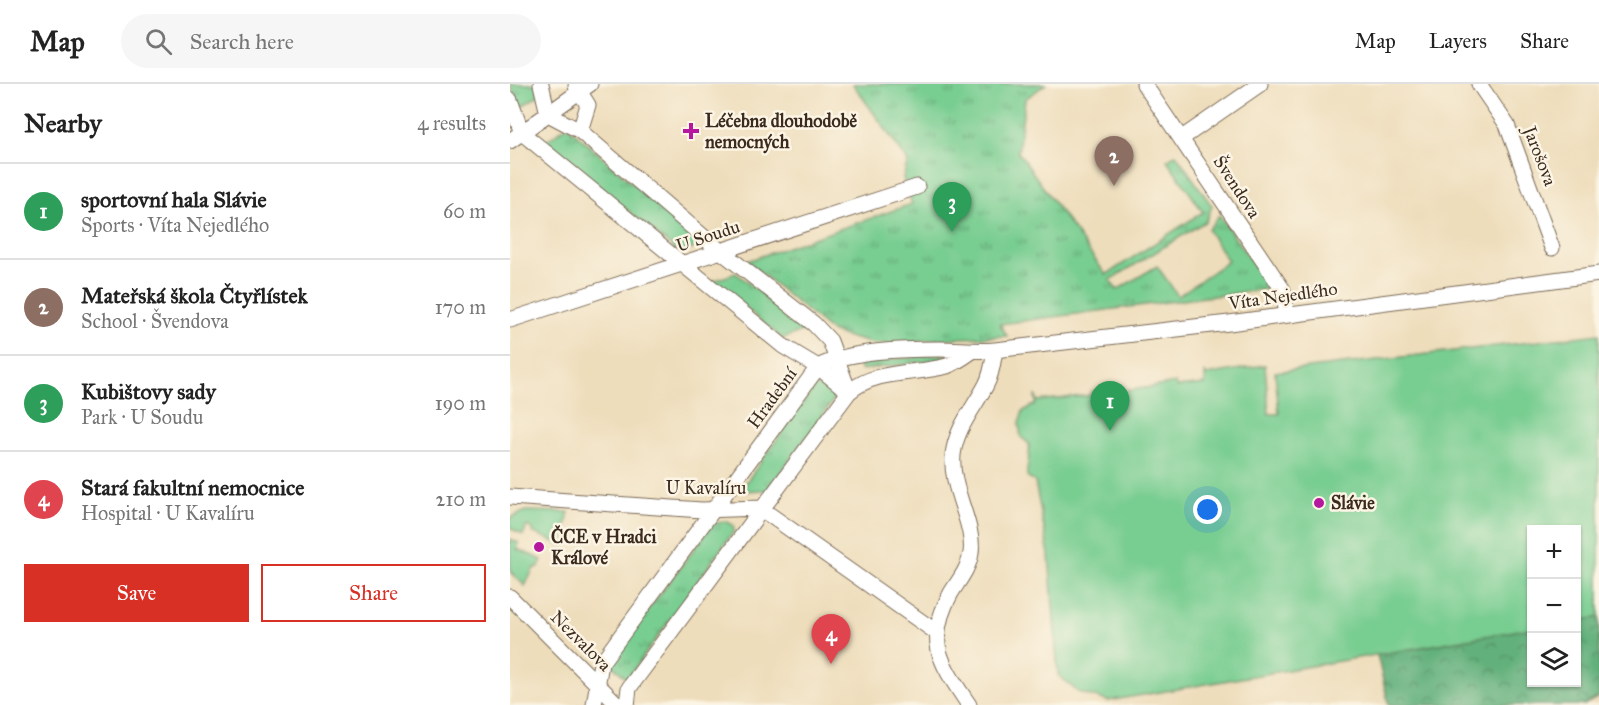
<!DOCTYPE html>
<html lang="en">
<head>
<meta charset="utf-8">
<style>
	:root { --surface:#fff; --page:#f6f6f6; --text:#222; --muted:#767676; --line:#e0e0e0; --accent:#d93025 }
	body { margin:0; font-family:"IM FELL Great Primer",serif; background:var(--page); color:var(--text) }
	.controls { position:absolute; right:18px; bottom:18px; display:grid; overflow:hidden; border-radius:0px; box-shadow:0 2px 4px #0004 }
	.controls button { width:54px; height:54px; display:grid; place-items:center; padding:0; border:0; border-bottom:2px solid var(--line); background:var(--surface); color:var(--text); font:30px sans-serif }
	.you { position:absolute; left:698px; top:426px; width:21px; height:21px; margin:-15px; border:4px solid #fff; border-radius:50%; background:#1a73e8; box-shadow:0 0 0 9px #1a73e833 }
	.badge { display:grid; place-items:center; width:39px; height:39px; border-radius:50%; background:var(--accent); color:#fff; font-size:20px; font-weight:700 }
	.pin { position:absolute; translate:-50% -50px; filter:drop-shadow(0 2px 3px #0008) }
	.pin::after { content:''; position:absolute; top:32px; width:21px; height:18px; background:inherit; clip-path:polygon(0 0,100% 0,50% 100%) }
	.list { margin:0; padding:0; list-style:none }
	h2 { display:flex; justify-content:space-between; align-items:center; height:78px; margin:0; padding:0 24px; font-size:26px }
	h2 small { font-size:20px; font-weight:400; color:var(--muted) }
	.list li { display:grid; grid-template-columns:39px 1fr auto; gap:18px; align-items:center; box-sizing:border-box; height:96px; padding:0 24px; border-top:2px solid var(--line) }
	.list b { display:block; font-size:22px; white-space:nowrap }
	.list p { margin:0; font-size:20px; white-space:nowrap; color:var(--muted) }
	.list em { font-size:20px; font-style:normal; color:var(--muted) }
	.actions { display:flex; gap:12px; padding:18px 24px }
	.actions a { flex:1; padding:14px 0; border:2px solid var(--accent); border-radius:0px; text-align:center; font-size:21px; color:var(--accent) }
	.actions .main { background:var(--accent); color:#fff }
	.icon { flex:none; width:33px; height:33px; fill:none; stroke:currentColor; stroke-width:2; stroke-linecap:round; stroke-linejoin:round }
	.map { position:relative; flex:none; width:1089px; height:621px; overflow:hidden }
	header { display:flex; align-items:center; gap:36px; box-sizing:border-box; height:84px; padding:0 30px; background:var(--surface); border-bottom:2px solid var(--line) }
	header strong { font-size:28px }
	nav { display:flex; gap:33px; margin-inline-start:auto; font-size:21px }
	.search { width:420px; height:54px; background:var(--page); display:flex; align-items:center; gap:15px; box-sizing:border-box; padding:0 21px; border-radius:33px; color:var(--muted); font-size:22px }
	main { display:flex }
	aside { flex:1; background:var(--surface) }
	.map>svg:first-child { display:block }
</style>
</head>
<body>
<header>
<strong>Map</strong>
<div class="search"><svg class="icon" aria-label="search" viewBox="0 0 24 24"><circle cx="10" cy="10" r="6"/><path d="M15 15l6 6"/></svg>Search here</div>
<nav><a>Map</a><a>Layers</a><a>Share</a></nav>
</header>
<main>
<aside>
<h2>Nearby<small>4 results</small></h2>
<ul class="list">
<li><span class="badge" style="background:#2e9e5b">1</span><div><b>sportovní hala Slávie</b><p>Sports · Víta Nejedlého</p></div><em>60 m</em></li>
<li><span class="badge" style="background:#8d6e63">2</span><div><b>Mateřská škola Čtyřlístek</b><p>School · Švendova</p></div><em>170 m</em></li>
<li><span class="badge" style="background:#2e9e5b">3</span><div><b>Kubištovy sady</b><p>Park · U Soudu</p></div><em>190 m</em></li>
<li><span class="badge" style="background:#e0444e">4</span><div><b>Stará fakultní nemocnice</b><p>Hospital · U Kavalíru</p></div><em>210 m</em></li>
</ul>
<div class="actions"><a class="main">Save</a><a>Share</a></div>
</aside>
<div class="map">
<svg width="1089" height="621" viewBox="0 0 1089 621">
	<defs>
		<pattern id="grass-tufts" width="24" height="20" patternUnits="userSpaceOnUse" patternTransform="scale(1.5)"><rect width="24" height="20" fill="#78cd91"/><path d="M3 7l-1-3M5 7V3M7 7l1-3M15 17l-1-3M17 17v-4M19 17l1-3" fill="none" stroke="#64a776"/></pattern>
		<pattern id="forest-crowns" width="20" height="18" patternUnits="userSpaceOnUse" patternTransform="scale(1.5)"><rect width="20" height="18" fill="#62b07b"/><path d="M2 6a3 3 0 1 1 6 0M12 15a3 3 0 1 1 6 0" fill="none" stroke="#528f64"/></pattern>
	</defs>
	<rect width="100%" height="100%" fill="#fcf5e5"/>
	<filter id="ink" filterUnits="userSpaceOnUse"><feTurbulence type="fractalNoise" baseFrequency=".0167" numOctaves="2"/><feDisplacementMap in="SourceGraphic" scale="12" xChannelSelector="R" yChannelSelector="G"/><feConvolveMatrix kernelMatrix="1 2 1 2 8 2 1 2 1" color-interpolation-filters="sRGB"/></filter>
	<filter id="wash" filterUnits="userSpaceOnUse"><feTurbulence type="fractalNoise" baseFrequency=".008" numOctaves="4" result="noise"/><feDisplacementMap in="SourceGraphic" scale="24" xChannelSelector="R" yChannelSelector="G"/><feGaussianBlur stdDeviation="1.35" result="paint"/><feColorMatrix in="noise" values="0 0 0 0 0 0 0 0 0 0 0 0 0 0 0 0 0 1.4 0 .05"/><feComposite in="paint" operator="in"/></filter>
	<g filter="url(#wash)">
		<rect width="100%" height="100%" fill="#edb"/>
		<!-- grass -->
		<path fill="url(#grass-tufts)" stroke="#5a7c58" stroke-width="1.5" d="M0 0H26L29 11 9 24Z
			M343 0H536L515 15 508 68 596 191 693 128 657 76 666 70 702 122 696 137 600 196 607 206 647 182 668 212 718 177 698 146 709 131 757 200 756 205 490 240 497 252 429 255 386 260H364L338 253 321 247 237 177 402 120 393 94 398 77Z
			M57 42 190 159V162L169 169 35 58Z
			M226 189 296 245 273 255 203 197Z
			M433 270 437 273 435 275 350 286 349 279Z
			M306 301 327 311 258 406 230 407Z
			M216 437 223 441 224 447 117 595 99 578 203 440Z"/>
		<!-- forest -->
		<path fill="url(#forest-crowns)" stroke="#4e6d4c" stroke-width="1.5" d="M1089 533V613L1074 621H879L867 571 1021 544 1022 598H1066L1067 537Z"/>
		<!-- garden -->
		<path fill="#78cd91" stroke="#5a7c58" stroke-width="1.5" d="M1089 250V533L1067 537 1066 446H1022L1021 544 598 617 568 608 548 591 539 470 525 398 517 392C516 379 521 373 519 360L511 353 509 340 513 327 526 320 525 311 528 317 582 311 581 308 610 304 609 308 666 299 667 303 695 300V288L696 291 755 281 759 330H769L765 288Z
			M16 427 59 428 52 461 22 448 23 445 17 442 13 451 0 444V434Z
			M0 455 9 459 7 465 32 476 29 483 24 484 15 502 0 487Z"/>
	</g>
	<g filter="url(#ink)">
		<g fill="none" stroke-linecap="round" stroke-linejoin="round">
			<!-- minor casing -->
			<g stroke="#7a6955" stroke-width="17">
				<path id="minor" d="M31 0 38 30 70 47 203 161 304 240 320 257 339 308
					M634 0 773 206 777 231
					M969 0 997 41 1042 164
					M66 2 78 21 70 47
					M0 16 12 49
					M12 49 273 262 308 283 339 308
					M672 54 750 0
					M0 57 80 0
					M0 236 407 103
					M0 413 192 426 250 424 426 548
					M0 513 108 621
					M84 621 91 579 308 283C339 266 394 265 430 265 449 265 466 268 485 266L719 239 1089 190
					M117 621 119 604 339 308C366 285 404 291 437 282 445 279 454 273 461 268
					M459 621C431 579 414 558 441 509 449 496 459 484 461 469 465 440 440 405 443 371 446 344 464 324 476 301 482 290 483 278 485 266"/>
			</g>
			<!-- minor -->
			<use href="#minor" stroke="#fff" stroke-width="15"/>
		</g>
	</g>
	<!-- markers -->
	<g fill="#b5179e" stroke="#fcf5e5" stroke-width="2">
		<path d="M178 38h6v6h6v6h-6v6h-6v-6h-6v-6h6z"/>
		<circle cx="809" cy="419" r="6"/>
		<circle cx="29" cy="463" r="6"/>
	</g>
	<g text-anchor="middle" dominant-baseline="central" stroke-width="5" stroke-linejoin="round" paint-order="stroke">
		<!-- poi labels -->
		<g font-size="18" font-weight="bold" fill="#3b2a1e" stroke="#fcf5e5" text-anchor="start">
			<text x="195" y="37">Léčebna dlouhodobě<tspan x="195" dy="21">nemocných</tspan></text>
			<text x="821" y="419">Slávie</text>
			<text x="41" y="453">ČCE v Hradci<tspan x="41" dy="21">Králové</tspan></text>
		</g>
		<!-- street labels -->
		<g font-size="18" fill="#3b2a1e" stroke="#fcf5e5">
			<text transform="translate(1030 72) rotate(69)">Jarošova</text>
			<text transform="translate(727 103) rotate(57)">Švendova</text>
			<text transform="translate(198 152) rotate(-18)">U Soudu</text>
			<text transform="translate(773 212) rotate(-8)">Víta Nejedlého</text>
			<text transform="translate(262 314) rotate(-54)">Hradební</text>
			<text x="196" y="404">U Kavalíru</text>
			<text transform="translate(71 557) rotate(45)">Nezvalova</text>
		</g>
	</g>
</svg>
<div class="controls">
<button>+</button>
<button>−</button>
<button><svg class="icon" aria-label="layers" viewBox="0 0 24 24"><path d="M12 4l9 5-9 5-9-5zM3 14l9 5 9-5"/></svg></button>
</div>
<div class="you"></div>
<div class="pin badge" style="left:600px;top:347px;background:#2e9e5b">1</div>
<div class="pin badge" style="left:604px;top:102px;background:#8d6e63">2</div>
<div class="pin badge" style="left:442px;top:148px;background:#2e9e5b">3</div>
<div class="pin badge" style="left:321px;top:580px;background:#e0444e">4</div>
</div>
</main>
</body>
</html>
